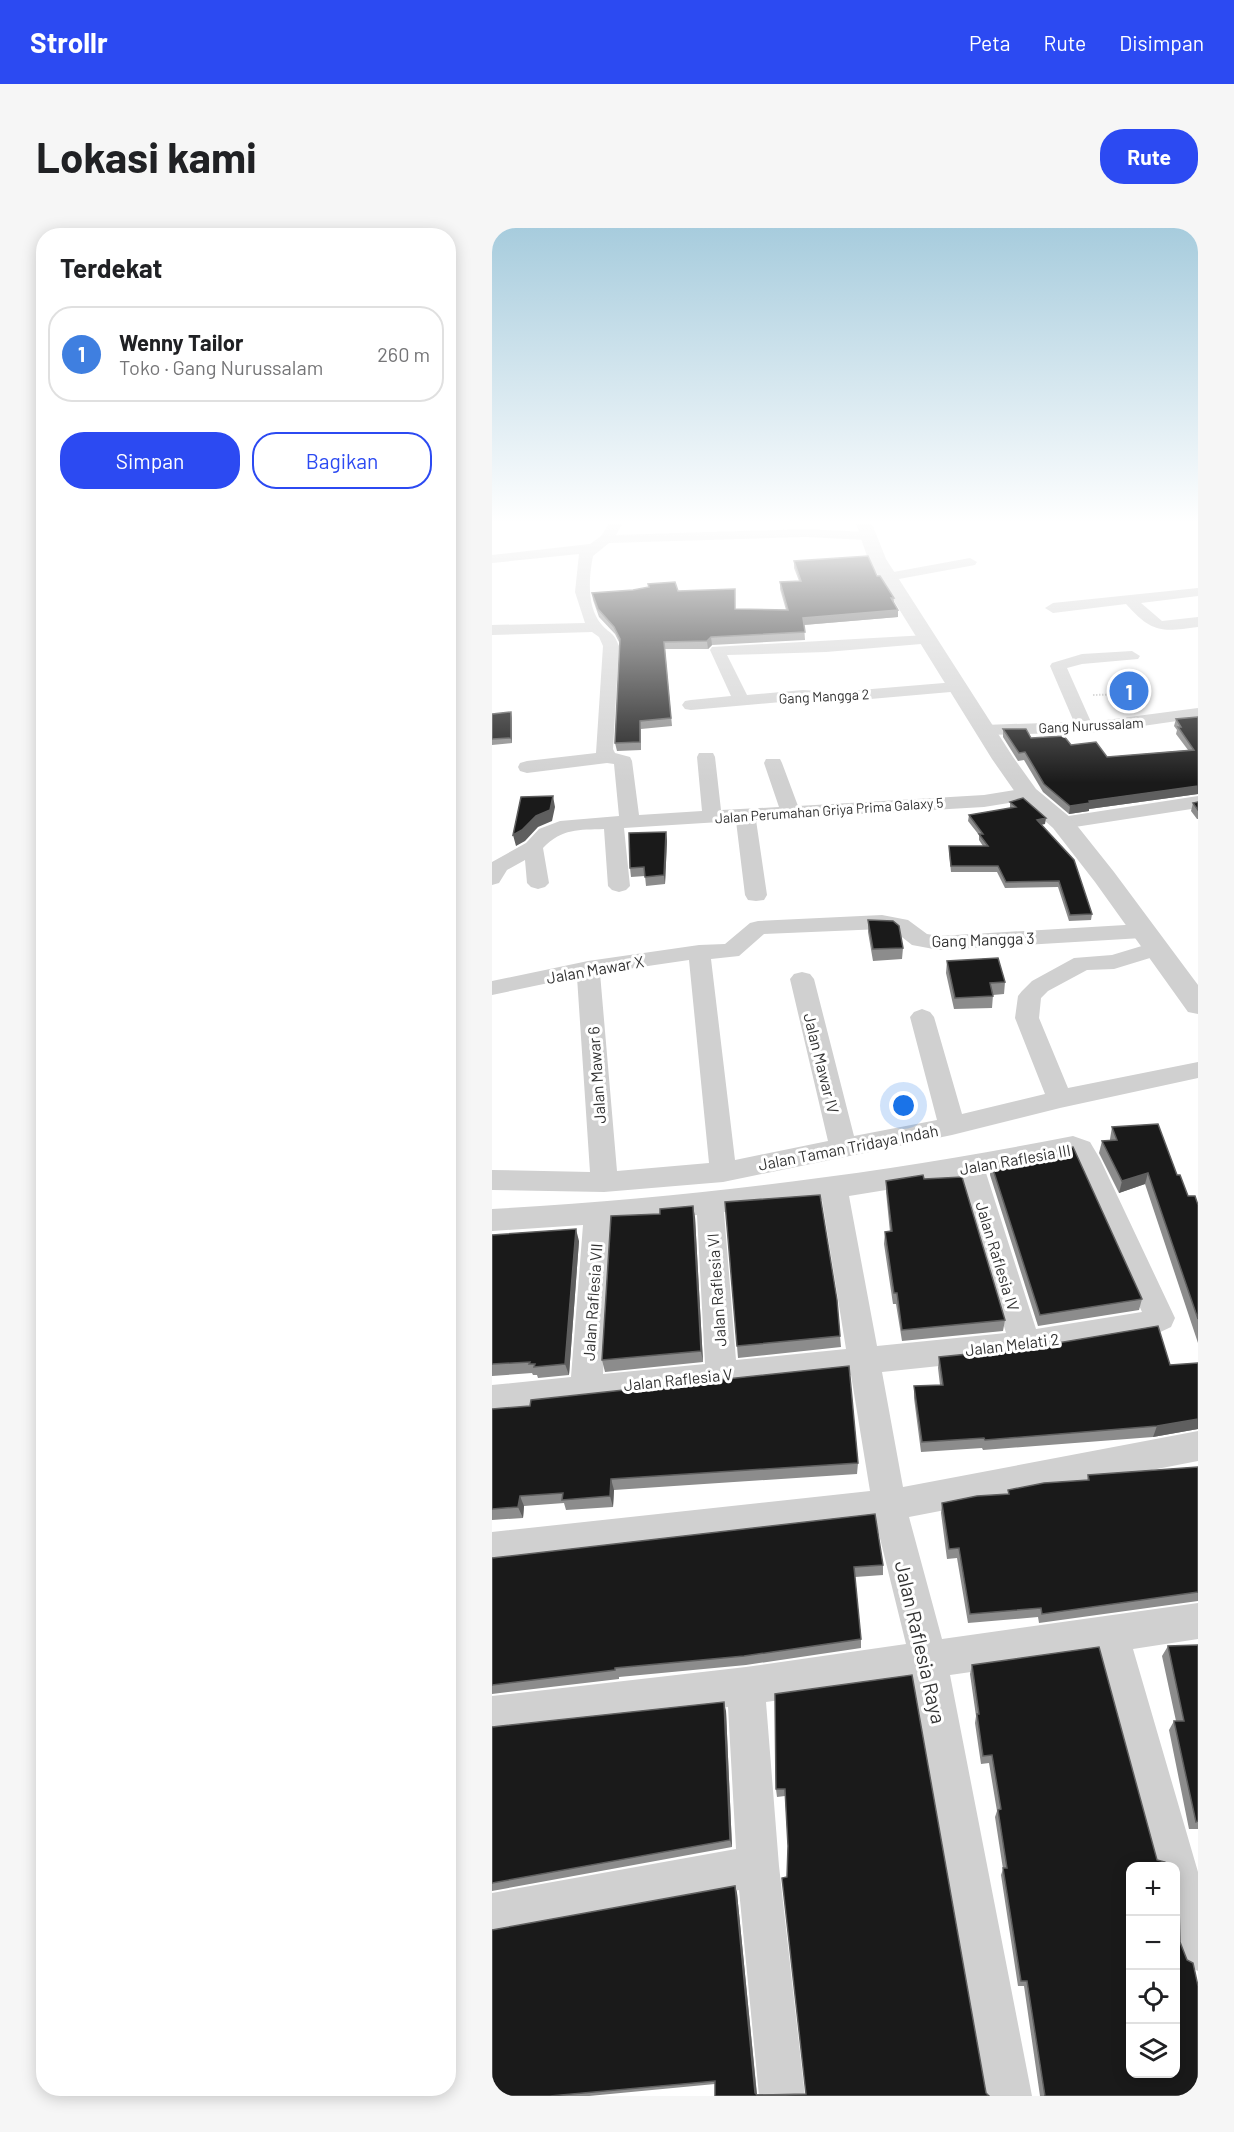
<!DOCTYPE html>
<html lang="id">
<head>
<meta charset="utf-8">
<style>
	:root { --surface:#fff; --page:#f6f6f6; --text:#202124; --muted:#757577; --line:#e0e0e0; --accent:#2c4af2 }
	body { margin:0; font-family:Barlow,sans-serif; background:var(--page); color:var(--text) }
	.controls { position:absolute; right:18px; bottom:18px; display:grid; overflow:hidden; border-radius:12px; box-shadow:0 3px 15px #0003 }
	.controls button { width:54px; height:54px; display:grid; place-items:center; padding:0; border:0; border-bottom:2px solid var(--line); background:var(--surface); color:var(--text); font:30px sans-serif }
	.you { position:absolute; left:412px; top:878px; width:21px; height:21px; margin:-15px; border:4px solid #fff; border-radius:50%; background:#1a73e8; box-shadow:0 0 0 9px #1a73e833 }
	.badge { display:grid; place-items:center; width:39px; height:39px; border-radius:50%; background:var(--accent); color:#fff; font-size:20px; font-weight:700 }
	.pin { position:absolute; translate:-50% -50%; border:3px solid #fff; box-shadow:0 2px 6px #0006 }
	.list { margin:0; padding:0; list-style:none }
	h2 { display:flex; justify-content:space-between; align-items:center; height:78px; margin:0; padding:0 24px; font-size:26px }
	h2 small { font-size:20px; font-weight:400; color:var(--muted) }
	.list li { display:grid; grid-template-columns:39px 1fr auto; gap:18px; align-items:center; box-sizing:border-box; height:96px; margin:0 12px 12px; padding:0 12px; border:2px solid var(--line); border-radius:24px }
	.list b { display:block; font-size:22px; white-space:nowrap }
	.list p { margin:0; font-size:20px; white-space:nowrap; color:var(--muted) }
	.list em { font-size:20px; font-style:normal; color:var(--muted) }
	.actions { display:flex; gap:12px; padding:18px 24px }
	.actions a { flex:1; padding:14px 0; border:2px solid var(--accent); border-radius:24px; text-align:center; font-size:21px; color:var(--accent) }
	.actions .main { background:var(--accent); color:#fff }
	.icon { flex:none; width:33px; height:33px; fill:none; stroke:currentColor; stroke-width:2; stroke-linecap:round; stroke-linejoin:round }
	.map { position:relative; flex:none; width:706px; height:1868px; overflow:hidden; border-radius:24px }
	header { display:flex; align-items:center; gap:36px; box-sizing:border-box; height:84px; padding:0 30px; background:var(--accent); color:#fff }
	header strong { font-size:28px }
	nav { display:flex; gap:33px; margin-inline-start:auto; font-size:21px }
	.intro { display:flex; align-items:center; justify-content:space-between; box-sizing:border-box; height:144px; padding:0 36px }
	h1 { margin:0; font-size:42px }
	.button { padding:15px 27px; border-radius:24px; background:var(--accent); color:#fff; font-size:21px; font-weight:700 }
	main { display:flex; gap:36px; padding:0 36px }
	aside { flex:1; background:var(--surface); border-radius:24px; box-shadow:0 3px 15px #0003 }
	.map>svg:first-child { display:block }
</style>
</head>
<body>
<header>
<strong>Strollr</strong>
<nav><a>Peta</a><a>Rute</a><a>Disimpan</a></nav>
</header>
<div class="intro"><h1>Lokasi kami</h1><a class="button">Rute</a></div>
<main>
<aside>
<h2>Terdekat<small></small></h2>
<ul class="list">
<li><span class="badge" style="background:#3f7fe0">1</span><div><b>Wenny Tailor</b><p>Toko · Gang Nurussalam</p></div><em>260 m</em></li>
</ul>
<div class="actions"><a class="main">Simpan</a><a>Bagikan</a></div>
</aside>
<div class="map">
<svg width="706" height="1868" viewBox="0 0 706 1868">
	<rect width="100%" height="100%" fill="#fff"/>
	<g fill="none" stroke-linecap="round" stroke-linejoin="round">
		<!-- path -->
		<path stroke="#c7c7c7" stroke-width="2" stroke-dasharray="1.5 1.5" stroke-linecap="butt" d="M601 467 637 466"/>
		<!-- minor -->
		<path fill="#d0d0d0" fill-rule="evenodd" d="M122 293 130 297 124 307 314 301 375 304 382 308 375 312 314 309 117 315 101 328C97 348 94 379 110 397 119 407 121 403 127 418L121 521 123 525 138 529 140 533 147 587 210 583 205 529 207 525H221L223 529 229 582 287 579 272 535 274 531H288L290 535 306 578 492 567 536 560 543 562 546 566 543 570 536 572 492 579 264 592 275 667 272 672 264 673 256 672 253 667 244 593 132 600 138 658 134 662 127 664 120 662 116 658 112 601C87 602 70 600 51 620L57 655 53 659 46 661 39 659 35 655 33 632 15 642 7 655 0 657V634L34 615 47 601 68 593 127 588 122 536 115 535 35 545 28 543 26 539 28 535 35 533 104 525 111 418 107 409 100 404 0 407V397L93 395 83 364 87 326 0 335V327L98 316 109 308 118 294Z
			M478 330 485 334 483 337 396 353 389 349 396 345Z
			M706 360V368L649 375 670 393 706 389V399C669 404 660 405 634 376L561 385 553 380 561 375Z
			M435 407 441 409 443 412 441 415 334 424 235 427 255 467 311 462 344 464 464 454 470 455 472 459 470 463 344 474 311 472 199 482 193 481 190 477 193 473 199 472 239 468 218 422 220 419Z
			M640 423 648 428 646 431 590 436 575 440 599 494 706 480V490L609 504 492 507 486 506 483 502 486 498 492 497 582 494 558 438 560 435 590 426Z
			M706 568V580L570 601 563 599 560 595 563 591 570 589Z
			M390 687 416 692 435 706 447 708 650 696 658 698 661 703 658 708 650 710 447 722 420 717 401 702 390 701 272 706 247 728 219 731 243 932 336 913 298 751 302 746 310 744 318 746 322 751 362 908 445 892 418 789 422 784 430 781 438 784 442 789 470 886 553 866 523 790 526 768 530 763 540 753 582 730 620 727 663 714 671 716 674 721 671 726 622 741 595 742 556 763 549 770 547 790 576 860 706 834V850L568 880 460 907 231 954 112 964 0 962V942L98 944 85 749 0 767V753L96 733 207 717 233 716 258 695 266 693ZM197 732 217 935 125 943 108 745Z
			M581 908 598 914 608 931 683 1090 679 1099 662 1107 533 1129 390 1144 411 1259 706 1203V1233L417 1289 450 1411 706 1375V1411L641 1421 706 1644V1743L691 1736 684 1719V1638H662L605 1426 458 1447 540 1868H494L421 1453 274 1474 287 1638 313 1868H267L247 1662 0 1707V1665L244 1621 236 1479 0 1506V1468L254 1439 414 1416 384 1294 0 1338V1304L378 1263 359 1147 0 1185V1157L79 1149 91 997 0 1003V981C196 970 389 946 581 908ZM580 928 650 1084 544 1101 494 945ZM468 950 514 1105 385 1118 357 968ZM330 972 354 1121 244 1132 232 984ZM205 987 213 1136 111 1146 120 995Z"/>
		<!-- tertiary -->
		<path fill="#d0d0d0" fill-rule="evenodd" d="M363 293H379L394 331 521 529 544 561 579 590 622 644 706 757V786L696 784 603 654 561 600 528 571 500 531 376 331Z"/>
	</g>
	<!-- wall -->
	<path fill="#8c8c8c" d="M302 333 385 348 402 370V375L406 382V389L312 397 313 412 220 417 216 421H173L180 498 149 501V522L125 523 123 515 128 416 123 406 107 389 101 372 100 365 186 363 243 381 294 382 288 361V354L307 353 302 340Z
		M0 486 20 490V515L0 517Z
		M706 489V566L597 581V583L577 586 551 564 532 532 526 533 511 509V501L539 510 579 517 615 529 696 522 684 506 685 502 682 498 684 491Z
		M518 574 553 596 549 597 600 686 599 692 577 693 566 659 513 660 505 644H459L457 624V618H491L487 612V607L476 593 477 587 518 580Z
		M706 574V591H705L699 583 701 575Z
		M174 604 175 613 173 656 154 658 153 648 139 649 138 640Z
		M376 692 411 720 410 731 381 733 376 704Z
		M455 733 513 754 512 766 501 767 500 780 462 781 454 745Z
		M620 899 685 947 696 968 706 977V1115L653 956 627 965 607 925 610 913H618V911Z
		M499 935 650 1071 647 1082 546 1098 498 947Z
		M432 951 513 1092 511 1103 410 1113 404 1076H401L392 1016 393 1004H398L394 964V953Z
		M203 989 211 1134 113 1144 110 1132Z
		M0 1007 87 1013 77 1147 46 1150 45 1147H41L40 1145 0 1148Z
		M348 1108 349 1119 246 1130 245 1118Z
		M447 1129 678 1137 706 1135V1202V1201L661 1209 491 1222 490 1220 429 1224 422 1170V1158L448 1157 446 1140Z
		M0 1181 366 1235 365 1246 122 1262 121 1279 74 1282 72 1275 32 1278 31 1290 0 1292Z
		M706 1239V1373L547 1395 546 1389 476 1395 465 1330 455 1331 449 1285 450 1275 516 1266V1262L595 1252 596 1247Z
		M0 1330 391 1337V1347L363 1349 369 1411V1420L254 1437 127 1449V1451L0 1466Z
		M706 1417V1601H697L677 1502 682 1493H684L670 1428 676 1418Z
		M480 1437 688 1714 706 1868H548L532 1758H526L509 1647 511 1641 503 1589 505 1583 497 1535 489 1536 483 1495 484 1488 478 1446Z
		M283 1466 494 1865 223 1868V1856L97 1868H0L243 1658 245 1665 265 1866H314L295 1649 296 1618 293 1568 285 1569 284 1561Z
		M234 1483 240 1619 0 1663V1499Z"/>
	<!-- shaded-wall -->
	<path fill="#5f5f5f" d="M406 382V389L311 397V390Z
		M219 409 220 417 216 421 215 413Z
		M19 484 20 490V515L19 510Z
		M706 558V566L597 581V583L577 586 578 578 597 573Z
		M61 568 63 579 60 593 46 599 33 613 24 618 21 607Z
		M554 590 553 596 544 597 545 592Z
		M174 604 175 613 173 656 172 647Z
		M656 945 653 956 627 965 630 953Z
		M201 978 203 989 211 1134 209 1123Z
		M84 1001 87 1013 77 1147 73 1136Z
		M706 1191V1201L661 1209 665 1198Z
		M119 1251 122 1262 121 1279 118 1268Z
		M28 1268 32 1278 31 1290 26 1279Z
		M232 1474 234 1483 240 1619 238 1612Z
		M243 1658 245 1665 265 1868 263 1865Z"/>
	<!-- building -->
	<path fill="#1a1a1a" stroke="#5f5f5f" stroke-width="1.5" d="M376 328 385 348H388L402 370H399L406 382 311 390 313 404 219 409 215 413 172 414 179 490 148 493V514L123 515 128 411 122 399 106 381 100 365 141 362 157 359 156 356 183 354 186 363 243 361V381L296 382 288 354 309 353 302 333Z
		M19 484V510L0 511V486Z
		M706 489V558L597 573 598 575 578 578 552 556 533 524 527 525 511 501H534L539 510 572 508 579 517 604 514 615 529 702 522 686 499H689L684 491Z
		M61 568 58 582 44 588 30 602 21 607 29 569Z
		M531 570 554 590 545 592 582 632 600 686 578 687 567 653 514 654 506 638H459L457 618H496L487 606H491L477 587 524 579 518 574Z
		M706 574V582L701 575Z
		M174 604 172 647 153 649 152 639 138 640 137 605Z
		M376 692 401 693 407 698 411 720 381 721Z
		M506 730 513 754 498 755 501 768 463 770 455 733Z
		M666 896 685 947H688L696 968H703L706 977V1091L656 945 630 953 610 913 625 912 620 899Z
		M581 919 650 1071 548 1087 499 935Z
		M431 947 432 951 470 949 513 1092 410 1102 405 1065H402L393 1004 400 1003 394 953Z
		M328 967 345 1072 348 1108 245 1118 233 974Z
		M201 978 209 1123 110 1132 119 988 168 986V981Z
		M84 1001 73 1136 42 1139 43 1136H37L38 1134 0 1136V1007Z
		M666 1098 678 1137 706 1135V1191L665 1198 493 1212 492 1210 430 1214 422 1158 451 1157 447 1129 536 1120Z
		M357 1138 366 1235 119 1251 118 1268 70 1272 71 1265 28 1268 26 1279 0 1281V1181L38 1178 39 1172Z
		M706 1239V1364L550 1386 549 1380 478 1386 467 1320 457 1321 450 1275 485 1268 517 1266 516 1262 552 1255 597 1252 596 1247Z
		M383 1286 391 1337 362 1339 369 1411 252 1428 123 1440V1442L0 1457V1330Z
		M706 1417V1593L704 1594 682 1493H692L676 1418Z
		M607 1419 665 1632 673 1634 674 1638H639V1845H684V1674L685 1679H687L688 1714 695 1732 701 1735 706 1758V1868H553L535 1753H529L511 1640H515L506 1582 509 1581 500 1527 491 1528 485 1486H487L480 1437Z
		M420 1447 494 1865 497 1868H223V1853L58 1868H0V1702L243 1658 263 1865 265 1867 314 1866 290 1650 295 1649 296 1618 293 1561H284L283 1466Z
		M232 1474 238 1612 0 1655V1499Z"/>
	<!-- sky -->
	<linearGradient id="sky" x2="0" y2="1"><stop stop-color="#a7ccdd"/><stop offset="0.53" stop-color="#fff"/><stop offset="1" stop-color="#fff" stop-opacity="0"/></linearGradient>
	<rect width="706" height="555" fill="url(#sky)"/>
	<g text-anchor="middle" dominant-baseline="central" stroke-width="6" stroke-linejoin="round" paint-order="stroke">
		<!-- far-street labels -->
		<g font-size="14" fill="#333" stroke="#fff">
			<text transform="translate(332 468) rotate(-3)">Gang Mangga 2</text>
			<text transform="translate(599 497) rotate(-3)">Gang Nurussalam</text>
			<text transform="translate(337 582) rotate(-4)">Jalan Perumahan Griya Prima Galaxy 5</text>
		</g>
		<!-- street labels -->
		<g font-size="16" fill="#333" stroke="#fff">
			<text transform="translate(491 711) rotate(-2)">Gang Mangga 3</text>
			<text transform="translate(103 741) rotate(-10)">Jalan Mawar X</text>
			<text transform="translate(330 835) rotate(76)">Jalan Mawar IV</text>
			<text transform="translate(104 847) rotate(-94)">Jalan Mawar 6</text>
			<text transform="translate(356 919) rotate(-11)">Jalan Taman Tridaya Indah</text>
			<text transform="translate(523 931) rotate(-10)">Jalan Raflesia III</text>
			<text transform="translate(506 1028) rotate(73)">Jalan Raflesia IV</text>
			<text transform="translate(224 1062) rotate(-94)">Jalan Raflesia VI</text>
			<text transform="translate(100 1074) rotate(-86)">Jalan Raflesia VII</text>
			<text transform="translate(520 1116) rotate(-7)">Jalan Melati 2</text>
			<text transform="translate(186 1151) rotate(-6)">Jalan Raflesia V</text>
		</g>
		<!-- near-street labels -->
		<g font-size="20" fill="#333" stroke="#fff">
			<text transform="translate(429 1414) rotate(77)">Jalan Raflesia Raya</text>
		</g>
	</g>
</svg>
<div class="controls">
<button>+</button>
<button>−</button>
<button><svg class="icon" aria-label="locate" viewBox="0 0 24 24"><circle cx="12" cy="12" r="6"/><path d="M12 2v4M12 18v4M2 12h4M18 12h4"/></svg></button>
<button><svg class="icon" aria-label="layers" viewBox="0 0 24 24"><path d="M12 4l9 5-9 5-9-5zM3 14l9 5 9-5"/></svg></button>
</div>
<div class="you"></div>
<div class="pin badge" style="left:637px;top:463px;background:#3f7fe0">1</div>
</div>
</main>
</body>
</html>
